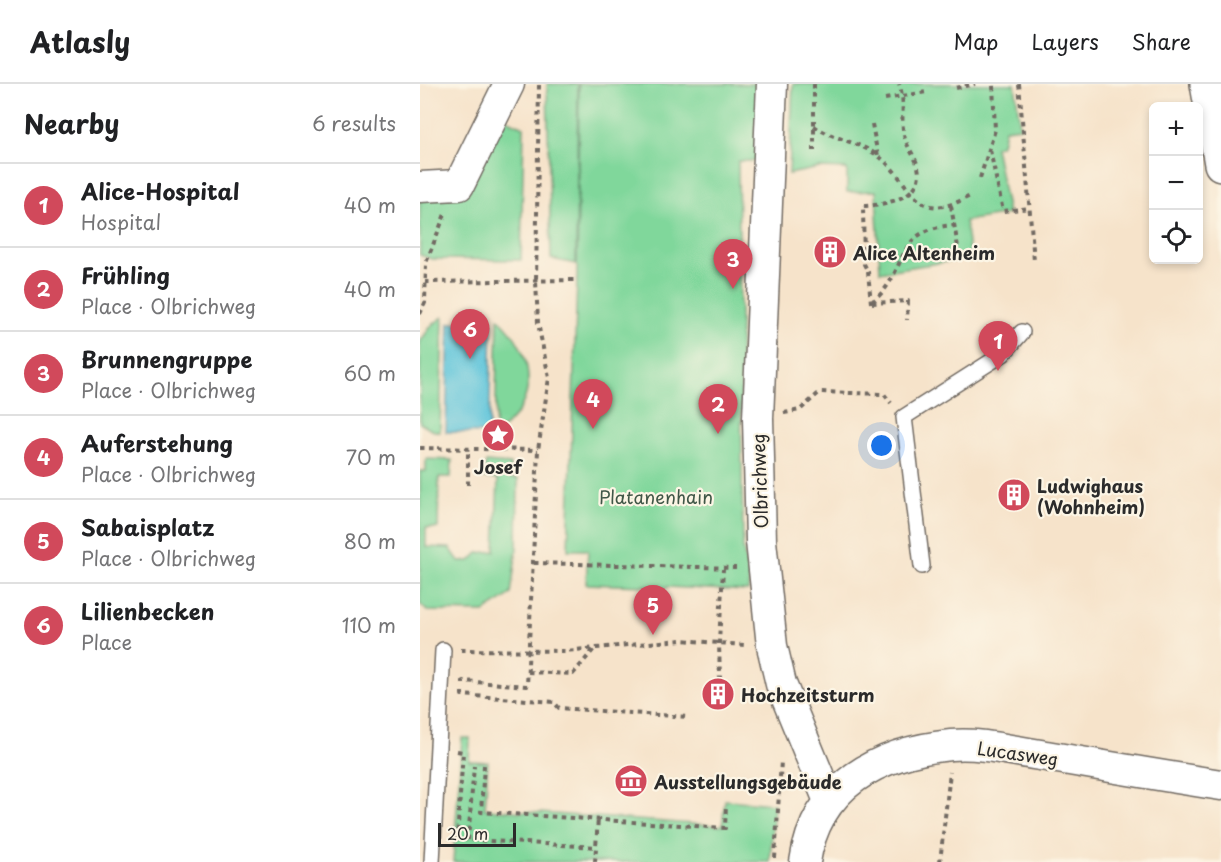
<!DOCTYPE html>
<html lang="en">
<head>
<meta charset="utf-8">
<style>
	:root { --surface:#fff; --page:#f2f2f2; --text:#202124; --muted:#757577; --line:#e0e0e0; --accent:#d1495b }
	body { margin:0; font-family:"Playpen Sans",sans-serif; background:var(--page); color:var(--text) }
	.controls { position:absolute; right:18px; top:18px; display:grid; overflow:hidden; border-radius:9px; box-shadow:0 3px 9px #0003 }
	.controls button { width:54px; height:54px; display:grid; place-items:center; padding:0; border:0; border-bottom:2px solid var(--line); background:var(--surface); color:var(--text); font:30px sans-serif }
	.scale { position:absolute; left:18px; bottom:15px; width:78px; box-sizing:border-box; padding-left:6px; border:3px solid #2b2b2b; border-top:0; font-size:16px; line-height:21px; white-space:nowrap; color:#2b2b2b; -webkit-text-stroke:4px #fcf5e5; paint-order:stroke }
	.you { position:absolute; left:462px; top:362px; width:21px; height:21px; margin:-15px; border:4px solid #fff; border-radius:50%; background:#1a73e8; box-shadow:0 0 0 9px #1a73e833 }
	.badge { display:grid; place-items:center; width:39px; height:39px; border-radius:50%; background:var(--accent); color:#fff; font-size:20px; font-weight:700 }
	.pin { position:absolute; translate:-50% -50px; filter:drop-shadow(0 2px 3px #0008) }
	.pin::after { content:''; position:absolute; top:32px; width:21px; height:18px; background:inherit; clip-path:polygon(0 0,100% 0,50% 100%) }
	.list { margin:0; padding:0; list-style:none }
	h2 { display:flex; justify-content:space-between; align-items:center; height:78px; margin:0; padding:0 24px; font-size:26px }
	h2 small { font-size:20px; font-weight:400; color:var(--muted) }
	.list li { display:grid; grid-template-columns:39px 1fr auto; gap:18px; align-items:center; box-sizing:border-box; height:84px; padding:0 24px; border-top:2px solid var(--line) }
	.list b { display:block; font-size:22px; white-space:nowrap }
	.list p { margin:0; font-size:20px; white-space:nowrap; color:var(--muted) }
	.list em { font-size:20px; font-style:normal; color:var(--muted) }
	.icon { flex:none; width:33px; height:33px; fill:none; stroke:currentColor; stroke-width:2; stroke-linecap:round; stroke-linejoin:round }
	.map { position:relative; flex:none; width:801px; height:778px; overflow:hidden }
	header { display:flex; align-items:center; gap:36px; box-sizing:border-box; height:84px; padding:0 30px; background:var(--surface); border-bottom:2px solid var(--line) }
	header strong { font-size:28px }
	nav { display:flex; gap:33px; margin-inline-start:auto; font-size:21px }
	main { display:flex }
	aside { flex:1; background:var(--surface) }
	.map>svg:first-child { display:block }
</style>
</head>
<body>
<header>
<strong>Atlasly</strong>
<nav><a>Map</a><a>Layers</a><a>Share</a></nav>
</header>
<main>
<aside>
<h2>Nearby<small>6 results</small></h2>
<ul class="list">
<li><span class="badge">1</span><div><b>Alice-Hospital</b><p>Hospital</p></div><em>40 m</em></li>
<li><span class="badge">2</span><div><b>Frühling</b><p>Place · Olbrichweg</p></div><em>40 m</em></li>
<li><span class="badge">3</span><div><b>Brunnengruppe</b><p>Place · Olbrichweg</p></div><em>60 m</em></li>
<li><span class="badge">4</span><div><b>Auferstehung</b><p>Place · Olbrichweg</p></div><em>70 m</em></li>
<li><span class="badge">5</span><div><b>Sabaisplatz</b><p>Place · Olbrichweg</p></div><em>80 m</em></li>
<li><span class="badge">6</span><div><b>Lilienbecken</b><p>Place</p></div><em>110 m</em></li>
</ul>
</aside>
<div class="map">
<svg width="801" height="778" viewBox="0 0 801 778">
	<rect width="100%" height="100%" fill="#fcf5e5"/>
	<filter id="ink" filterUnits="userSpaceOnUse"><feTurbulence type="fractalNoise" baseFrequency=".0167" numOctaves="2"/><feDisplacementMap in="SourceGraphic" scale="12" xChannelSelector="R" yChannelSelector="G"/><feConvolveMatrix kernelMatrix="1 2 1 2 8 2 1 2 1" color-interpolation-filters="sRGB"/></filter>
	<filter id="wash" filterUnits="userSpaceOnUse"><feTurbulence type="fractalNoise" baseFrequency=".008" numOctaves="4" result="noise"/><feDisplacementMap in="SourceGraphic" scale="24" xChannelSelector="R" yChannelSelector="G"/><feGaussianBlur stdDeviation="1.35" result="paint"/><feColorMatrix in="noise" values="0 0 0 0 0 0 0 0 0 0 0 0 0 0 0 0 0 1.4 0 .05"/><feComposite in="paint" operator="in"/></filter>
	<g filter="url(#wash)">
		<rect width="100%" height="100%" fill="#f6e3ca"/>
		<!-- green -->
		<path fill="#80d79b" stroke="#568163" stroke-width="1.5" d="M127 0H158L156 180 131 175Z
			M159 0H341V77H318L323 464 329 496 328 507 247 503 242 507 236 508 227 502 166 500 168 466H148L157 196Z
			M373 0H595L600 43 585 45 582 60 575 63 588 130 545 137 550 174 460 188 456 107 427 108V85L399 84 369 90Z
			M84 34 104 43 101 176 12 175 0 171V111L47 110Z
			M23 233 20 348 11 346 0 339V258L11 242Z
			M78 234C115 267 122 321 75 349Z
			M6 375 32 376 31 393H19L18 444H6V463L30 464 39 477H50L58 469 75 467 78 395 63 394 66 378 90 380V394L98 395 97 463 91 510 64 528 7 527 0 520V387H6Z
			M42 654H50L49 677 68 678 65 725 302 742 305 716 354 720 350 778H33Z"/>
		<!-- water -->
		<path fill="#5dc4da" stroke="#447882" stroke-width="1.5" d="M29 239 72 240 69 349 26 348Z"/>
	</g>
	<g filter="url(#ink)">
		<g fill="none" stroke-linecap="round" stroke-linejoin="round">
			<!-- service casing -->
			<g stroke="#726b63" stroke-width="18">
				<path id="service" d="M502 482 484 333 583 270 602 248
					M12 778 23 566"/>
			</g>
			<!-- minor casing -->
			<g stroke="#726b63" stroke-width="33">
				<path id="minor" d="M352 0 338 334 341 457 352 562 361 600 409 717
					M0 103 39 101 89 0
					M385 778C396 701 459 668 531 661 562 658 596 668 626 672 684 682 743 692 801 701"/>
			</g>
			<!-- secondary casing -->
			<g stroke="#726b63" stroke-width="36">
				<path id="secondary" d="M787 0 801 80"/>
			</g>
			<!-- path -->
			<path stroke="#726b63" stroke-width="4" stroke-dasharray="4.5 4.5" stroke-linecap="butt" d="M394 0V67
				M599 0 614 177
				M536 4 555 0
				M465 15 507 8
				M452 40 458 72
				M394 42C413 55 439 58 457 71 495 99 492 143 550 112
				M570 66 583 127 610 124
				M560 94 575 46 573 0
				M531 122 540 175
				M5 198 157 196
				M452 218C491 187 470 146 534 141
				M451 219 448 188 444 180 443 122C469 121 510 111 496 77 492 68 486 61 484 51 480 33 486 19 479 0
				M452 219 488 217 487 236
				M0 230 5 219 6 179 25 130
				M364 329 380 326 400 308 464 310 471 319
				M0 364 118 366
				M48 401V366
				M114 479 316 484
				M41 566 145 567 261 556 324 561
				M108 588 153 590 175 564
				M300 596 299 558 303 485
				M43 600V597L107 602 118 366 129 294 118 239 116 197 119 1
				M42 608V611L134 618 139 624 267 633
				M37 667 43 668 37 755 176 763
				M64 681 61 728 305 744 306 721
				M48 756 54 682
				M355 774 361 677
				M175 778 178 734
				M520 778 530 688"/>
			<!-- service -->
			<use href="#service" stroke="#fff" stroke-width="15"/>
			<!-- minor -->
			<use href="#minor" stroke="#fff" stroke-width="30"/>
			<!-- secondary -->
			<use href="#secondary" stroke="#fff" stroke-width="33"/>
		</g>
	</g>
	<!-- icons -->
	<defs>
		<g id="building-disc" transform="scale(1.725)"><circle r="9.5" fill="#d1495b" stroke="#fcf5e5"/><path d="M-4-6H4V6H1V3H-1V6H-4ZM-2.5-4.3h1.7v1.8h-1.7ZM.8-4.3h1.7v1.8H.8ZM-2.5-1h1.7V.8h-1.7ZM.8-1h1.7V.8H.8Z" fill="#fff"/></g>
		<g id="sight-disc" transform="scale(1.725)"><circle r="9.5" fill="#d1495b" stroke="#fcf5e5"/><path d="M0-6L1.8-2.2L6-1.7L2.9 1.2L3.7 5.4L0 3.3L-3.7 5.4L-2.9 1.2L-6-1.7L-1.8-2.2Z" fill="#fff"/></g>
		<g id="museum-disc" transform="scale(1.725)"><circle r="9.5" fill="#d1495b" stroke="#fcf5e5"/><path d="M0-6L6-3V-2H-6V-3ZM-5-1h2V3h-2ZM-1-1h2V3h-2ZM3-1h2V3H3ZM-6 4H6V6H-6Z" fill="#fff"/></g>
	</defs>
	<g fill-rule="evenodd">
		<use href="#building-disc" x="410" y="168"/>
		<use href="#sight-disc" x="78" y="351"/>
		<use href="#building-disc" x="594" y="411"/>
		<use href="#building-disc" x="298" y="610"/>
		<use href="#museum-disc" x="211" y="697"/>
	</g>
	<g text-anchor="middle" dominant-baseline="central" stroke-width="4.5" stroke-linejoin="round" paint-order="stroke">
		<!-- poi labels -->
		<g font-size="18" font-weight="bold" fill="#2b2b2b" stroke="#fcf5e5" text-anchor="start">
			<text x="433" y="168">Alice Altenheim</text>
			<text x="78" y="382" text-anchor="middle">Josef</text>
			<text x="617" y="401">Ludwighaus<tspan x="617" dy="21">(Wohnheim)</tspan></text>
			<text x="321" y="610">Hochzeitsturm</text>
			<text x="234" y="697">Ausstellungsgebäude</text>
		</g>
		<!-- street labels -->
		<g font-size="18" fill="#2b2b2b" stroke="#fcf5e5">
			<text transform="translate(339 397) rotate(-92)">Olbrichweg</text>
			<text transform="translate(598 669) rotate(8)">Lucasweg</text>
		</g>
		<!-- park labels -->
		<g font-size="18" fill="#405647" stroke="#fcf5e5">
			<text x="236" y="412">Platanenhain</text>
		</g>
	</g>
</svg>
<div class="controls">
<button>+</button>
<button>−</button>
<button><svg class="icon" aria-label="locate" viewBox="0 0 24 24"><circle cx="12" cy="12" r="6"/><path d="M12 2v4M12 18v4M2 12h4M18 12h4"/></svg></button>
</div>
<div class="scale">20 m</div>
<div class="you"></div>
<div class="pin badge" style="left:578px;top:287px">1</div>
<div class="pin badge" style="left:298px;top:350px">2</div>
<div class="pin badge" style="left:313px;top:205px">3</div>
<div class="pin badge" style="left:173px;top:345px">4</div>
<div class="pin badge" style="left:233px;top:551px">5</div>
<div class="pin badge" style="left:50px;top:275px">6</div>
</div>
</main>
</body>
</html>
